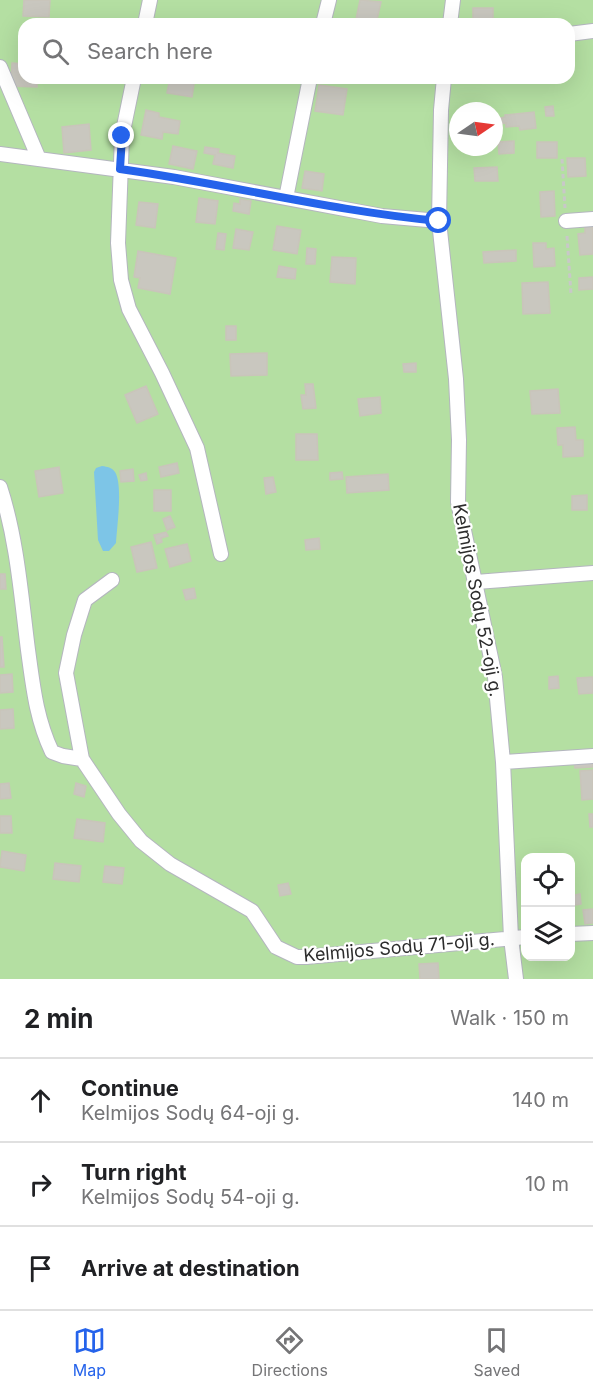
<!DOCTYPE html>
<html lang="en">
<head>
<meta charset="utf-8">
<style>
	:root { --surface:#fff; --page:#f2f2f2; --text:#202124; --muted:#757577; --line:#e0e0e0; --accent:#2563eb }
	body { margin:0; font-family:Inter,sans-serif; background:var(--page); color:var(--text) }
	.controls { position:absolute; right:18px; bottom:18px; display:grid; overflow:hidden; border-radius:12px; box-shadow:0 6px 24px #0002 }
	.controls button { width:54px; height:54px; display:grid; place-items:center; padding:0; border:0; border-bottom:2px solid var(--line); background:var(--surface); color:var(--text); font:30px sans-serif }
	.compass { position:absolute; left:449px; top:102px; width:54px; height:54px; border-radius:50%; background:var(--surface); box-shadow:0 6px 24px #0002; rotate:77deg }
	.stop { position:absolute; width:18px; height:18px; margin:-14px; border:4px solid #2563eb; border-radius:50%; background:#fff }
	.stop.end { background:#2563eb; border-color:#fff; box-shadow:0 2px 6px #0008 }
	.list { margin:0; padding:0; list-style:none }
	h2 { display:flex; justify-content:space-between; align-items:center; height:78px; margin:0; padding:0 24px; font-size:26px }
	h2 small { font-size:20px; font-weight:400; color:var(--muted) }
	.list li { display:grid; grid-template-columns:39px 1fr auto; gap:18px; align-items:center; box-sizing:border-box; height:84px; padding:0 24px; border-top:2px solid var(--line) }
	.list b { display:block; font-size:22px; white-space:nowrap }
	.list p { margin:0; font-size:20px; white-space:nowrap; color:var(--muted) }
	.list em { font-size:20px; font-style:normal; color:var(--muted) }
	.icon { flex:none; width:33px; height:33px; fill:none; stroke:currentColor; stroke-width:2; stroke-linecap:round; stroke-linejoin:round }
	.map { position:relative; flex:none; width:593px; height:979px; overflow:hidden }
	.search { position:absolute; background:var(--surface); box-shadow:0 6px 24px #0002; left:18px; right:18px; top:18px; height:66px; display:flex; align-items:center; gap:15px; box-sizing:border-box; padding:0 21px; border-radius:18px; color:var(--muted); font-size:22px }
	.sheet { height:330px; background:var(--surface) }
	nav { display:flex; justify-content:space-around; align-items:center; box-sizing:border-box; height:84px; border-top:2px solid var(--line); background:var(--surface); font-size:16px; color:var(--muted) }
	nav a { display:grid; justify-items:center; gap:3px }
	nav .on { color:var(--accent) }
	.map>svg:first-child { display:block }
</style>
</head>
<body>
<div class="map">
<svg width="593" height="979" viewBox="0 0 593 979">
	<rect width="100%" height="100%" fill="#ede9e1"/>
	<!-- green -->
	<path fill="#b4dfa2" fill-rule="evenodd" d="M0 0H593V979H0ZM24 24H569V78H24ZM458 111H494V147H458ZM526 858H570V956H526Z"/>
	<!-- water -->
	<path fill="#7dc5e7" d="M102 466C108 467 111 467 115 472 123 485 117 526 116 543L109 551H103L98 540 94 472 96 468Z"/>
	<!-- building -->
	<path fill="#c9c7bf" stroke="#c9c5ba" stroke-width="1.5" d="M24 0H50L49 17 23 16Z
		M360 0 381 2 376 24H355Z
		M473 8H493V24H473Z
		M12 63 24 64V78H37V87L11 86Z
		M170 78H195L192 97 167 93Z
		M319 85 347 89 343 115 315 111Z
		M553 106 554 116H546L545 107Z
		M146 110 159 113V117L180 121 178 134 163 132 162 139 141 135Z
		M534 112 536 128 520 130 519 126 506 127V123L500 124V118L505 117V115Z
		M89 124 91 150 64 153 62 127Z
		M514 141V153L499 154 498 142Z
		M537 142H557V158H537Z
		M173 146 197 151 193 169 169 164Z
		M205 147 219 149 218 153 235 156 233 168 213 164 215 155 204 153Z
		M567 158H585L586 176 568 177Z
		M497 167 498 181H475L474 168Z
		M305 171 324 174 322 191 302 188Z
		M554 191 555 216 541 217 540 192Z
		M199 198 218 201 215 224 196 222Z
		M240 199 251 201 249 214 233 211 234 203 240 204Z
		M139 202 158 204 155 228 136 225Z
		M277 226 301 230 297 254 273 250Z
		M585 227H593V254L580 255 578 234 585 233Z
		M236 229 253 232 249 250 233 248Z
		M218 233 226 234 224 250 216 249Z
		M533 243H546V249L554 248 555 266 534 267Z
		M307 248 316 249 315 264H306Z
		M516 250V261L484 263 483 252Z
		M138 251 176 258 170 294 138 288 140 278 134 277Z
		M332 257 356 258 355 284 330 282Z
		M279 266 296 269 295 279 277 277Z
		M593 277V289L579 290V278Z
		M548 282 550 313 523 314 522 283Z
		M226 326H236V340H226Z
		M267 353V375L231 376 230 354Z
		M416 363V372H404L403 364Z
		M305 384H313L316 408 303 409 301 395H306Z
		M146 386 158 414 137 423 125 395Z
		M558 389 560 413 532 414 530 391Z
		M380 397 381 413 360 416 358 399Z
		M575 427 576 440H583V456L563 457V445H558L557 428Z
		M296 434H317L318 460H296Z
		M177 463 179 473 161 477 159 467Z
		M59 467 63 493 39 497 35 471Z
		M133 469 134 481 121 482 120 471Z
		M342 472 343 479 330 480V473Z
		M146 473 147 480 141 481 139 475Z
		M388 474 389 490 347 493 346 477Z
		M273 477 276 492 266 494 264 478Z
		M154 490H171V511H154Z
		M587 495V510H572V496Z
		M170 516 175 527 167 530 163 519Z
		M166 532 168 536 161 538 162 542 157 544 154 535Z
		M319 538 320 549 306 550 305 540Z
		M151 542 157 568 137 572 131 547Z
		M187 544 191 561 170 567 165 549Z
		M0 574H5L6 589H0Z
		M194 588 196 598 186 600 183 590Z
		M0 637H2L4 667H0Z
		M12 674 13 692 0 693V675Z
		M558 676 559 688 549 689V677Z
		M593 677V693L579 694 577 678Z
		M13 709 14 728 0 729V710Z
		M593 760V767L575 768 574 762Z
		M593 770V799L582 800 580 771Z
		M9 783 11 798 0 799V784Z
		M76 783 86 786 84 797 74 794Z
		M589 814H593V827H590Z
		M0 816H11L12 833H0Z
		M77 819 105 823 103 842 74 838Z
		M2 851 26 855 24 871 0 867Z
		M55 863 81 866 79 882 53 879Z
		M105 866 124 868 122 884 103 882Z
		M288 883 291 894 280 896 278 885Z
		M580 894 581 904 570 906V896Z
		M593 909V923L585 924 583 910Z
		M438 963 439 979H420L419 964Z"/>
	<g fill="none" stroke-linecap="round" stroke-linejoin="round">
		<!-- street casing -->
		<g stroke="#b4b6bf" stroke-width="16">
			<path id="street" d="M145 24 150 0
				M323 24 329 0
				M450 24 453 0
				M569 34 593 31
				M0 67 39 159
				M134 78 122 136 118 243 121 280 129 309 162 373 197 448 221 554
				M444 78 441 110 439 221 456 379 459 440 458 502 495 677 503 762 511 938 516 979
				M0 154 174 177 382 216 439 221
				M286 198 310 78
				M566 221 593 219
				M0 487C17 539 21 595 28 650 33 686 36 718 52 752L63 756 82 759 119 814 141 841 170 864 252 911 276 947 297 957H306L526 937
				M476 582 593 573
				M82 759 66 673 74 635 85 600 112 580
				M503 762 593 756
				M570 934 593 933"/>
		</g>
		<!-- path -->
		<path stroke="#c8c8c8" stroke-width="3" stroke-dasharray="4.5 3" stroke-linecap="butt" d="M562 159 565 208
			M567 236 571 294"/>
		<!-- street -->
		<use href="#street" stroke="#fff" stroke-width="14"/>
	</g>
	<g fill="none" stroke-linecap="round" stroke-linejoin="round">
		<!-- route -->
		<path stroke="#2563eb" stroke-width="8" d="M122 136 120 169C227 184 332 211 439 221"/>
	</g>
	<g text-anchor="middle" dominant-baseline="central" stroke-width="4.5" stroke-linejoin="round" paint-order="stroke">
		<!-- street labels -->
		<g font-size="18" fill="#2d2d2d" stroke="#fff">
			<text transform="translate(478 600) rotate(79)">Kelmijos Sodų 52-oji g.</text>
			<text transform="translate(399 947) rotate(-5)">Kelmijos Sodų 71-oji g.</text>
		</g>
	</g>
</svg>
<div class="controls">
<button><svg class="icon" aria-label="locate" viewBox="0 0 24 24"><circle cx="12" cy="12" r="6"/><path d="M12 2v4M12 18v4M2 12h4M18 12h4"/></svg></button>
<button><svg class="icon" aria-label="layers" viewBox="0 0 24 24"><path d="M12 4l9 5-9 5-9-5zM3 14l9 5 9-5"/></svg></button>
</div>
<svg class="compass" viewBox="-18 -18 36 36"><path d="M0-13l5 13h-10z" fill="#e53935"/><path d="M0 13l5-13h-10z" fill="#757577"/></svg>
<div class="stop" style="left:439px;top:221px"></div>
<div class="stop end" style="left:122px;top:136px"></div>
<div class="search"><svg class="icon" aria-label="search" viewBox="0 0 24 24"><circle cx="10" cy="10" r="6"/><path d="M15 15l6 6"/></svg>Search here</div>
</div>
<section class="sheet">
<h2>2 min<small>Walk · 150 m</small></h2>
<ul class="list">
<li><svg class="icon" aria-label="ahead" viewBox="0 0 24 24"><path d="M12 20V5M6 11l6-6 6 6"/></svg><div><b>Continue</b><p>Kelmijos Sodų 64-oji g.</p></div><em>140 m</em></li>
<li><svg class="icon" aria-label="right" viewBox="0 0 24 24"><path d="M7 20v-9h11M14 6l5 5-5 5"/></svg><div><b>Turn right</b><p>Kelmijos Sodų 54-oji g.</p></div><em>10 m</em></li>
<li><svg class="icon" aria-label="arrive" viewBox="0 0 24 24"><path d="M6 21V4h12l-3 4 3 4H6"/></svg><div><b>Arrive at destination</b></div></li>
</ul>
</section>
<nav>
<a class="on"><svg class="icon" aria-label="map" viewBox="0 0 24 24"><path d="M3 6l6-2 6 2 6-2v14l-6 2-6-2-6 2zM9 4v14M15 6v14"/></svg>Map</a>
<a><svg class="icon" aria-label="directions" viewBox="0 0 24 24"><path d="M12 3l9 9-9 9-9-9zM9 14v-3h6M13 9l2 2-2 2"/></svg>Directions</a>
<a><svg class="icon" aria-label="saved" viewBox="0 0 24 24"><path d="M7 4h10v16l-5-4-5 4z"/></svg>Saved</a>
</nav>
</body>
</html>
